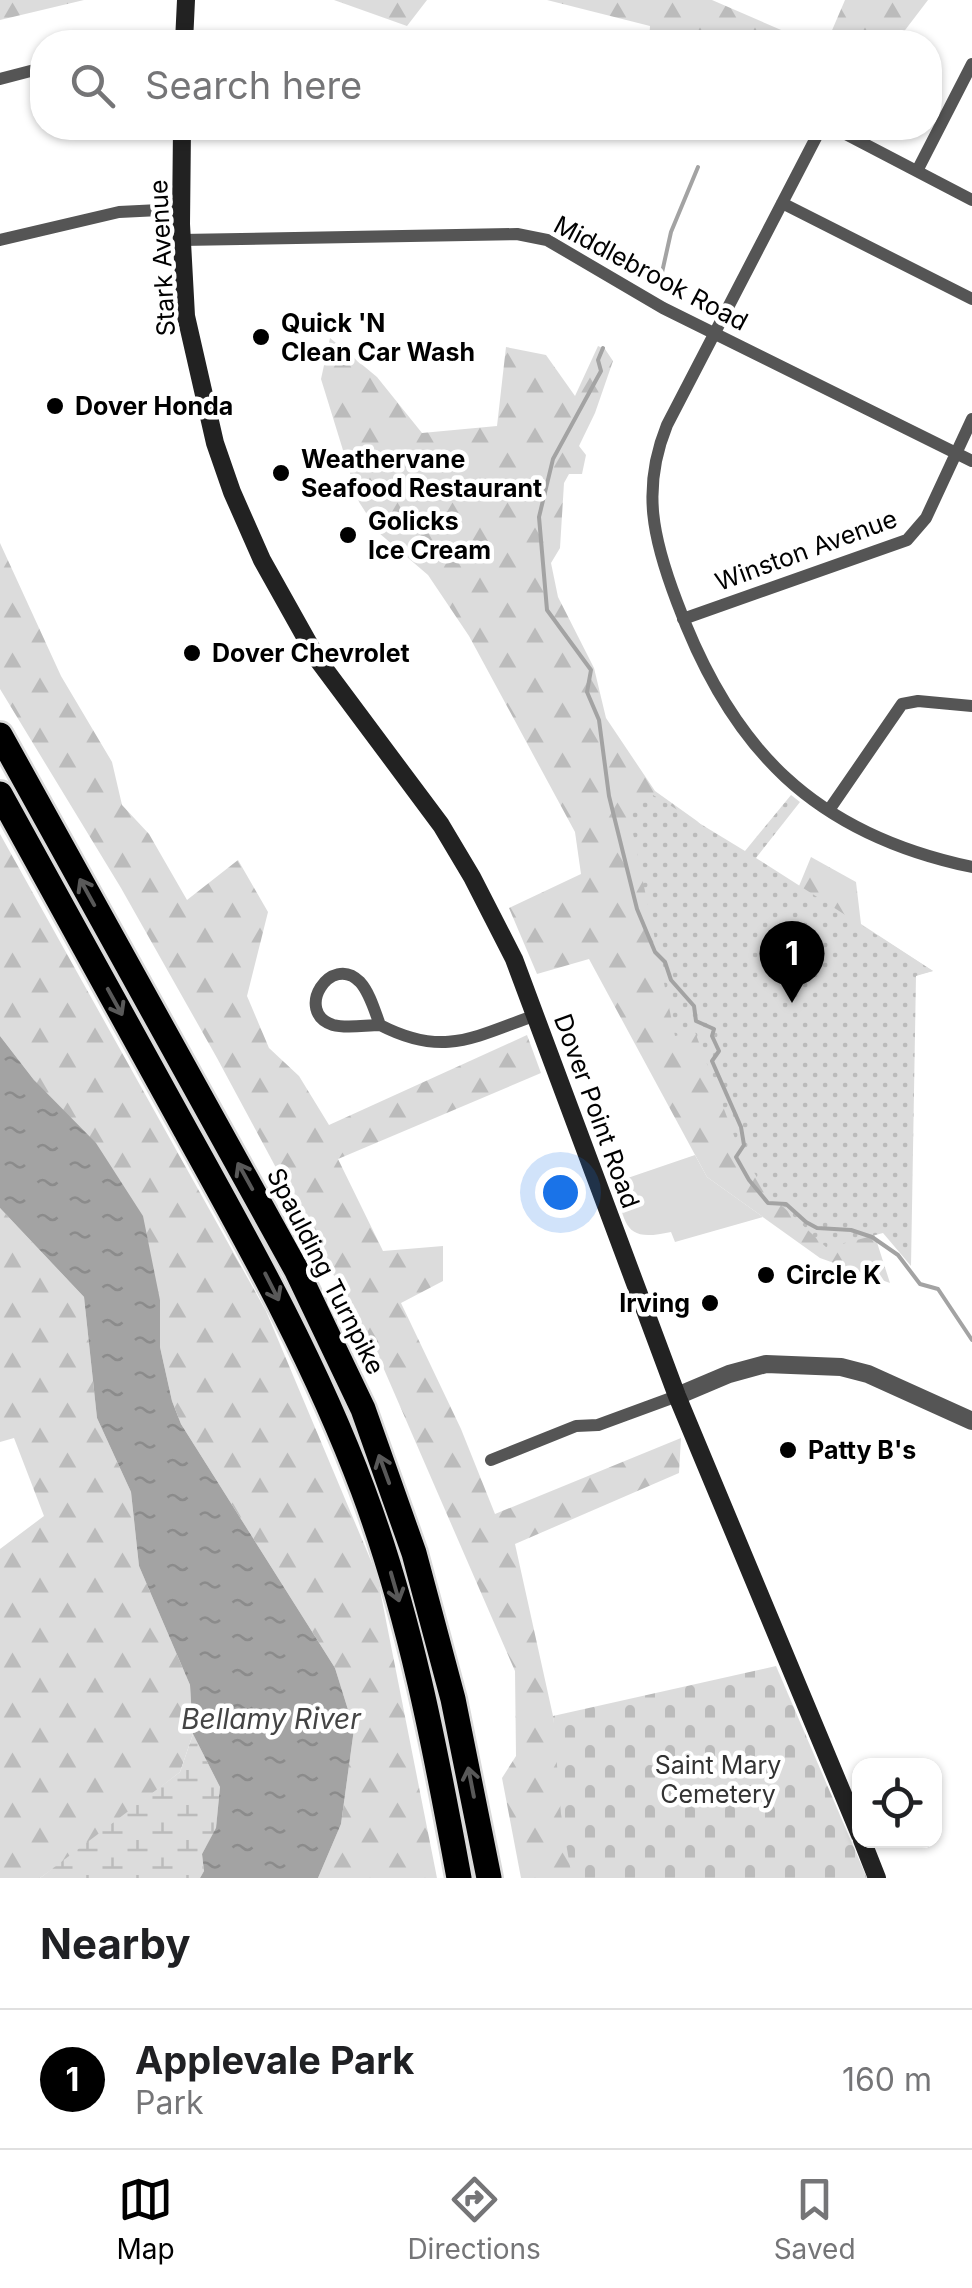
<!DOCTYPE html>
<html lang="en">
<head>
<meta charset="utf-8">
<style>
	:root { --surface:#fff; --page:#f6f6f6; --text:#202124; --muted:#757577; --line:#e0e0e0; --accent:#000 }
	body { margin:0; font-family:Inter,sans-serif; background:var(--page); color:var(--text) }
	.controls { position:absolute; right:30px; bottom:30px; display:grid; overflow:hidden; border-radius:20px; box-shadow:0 2px 8px #0004 }
	.controls button { width:90px; height:90px; display:grid; place-items:center; padding:0; border:0; border-bottom:2px solid var(--line); background:var(--surface); color:var(--text); font:50px sans-serif }
	.you { position:absolute; left:560px; top:1192px; width:35px; height:35px; margin:-25px; border:8px solid #fff; border-radius:50%; background:#1a73e8; box-shadow:0 0 0 15px #1a73e833 }
	.badge { display:grid; place-items:center; width:65px; height:65px; border-radius:50%; background:var(--accent); color:#fff; font-size:32px; font-weight:700 }
	.pin { position:absolute; translate:-50% -82px; filter:drop-shadow(0 2px 5px #0008) }
	.pin::after { content:''; position:absolute; top:52px; width:35px; height:30px; background:inherit; clip-path:polygon(0 0,100% 0,50% 100%) }
	.list { margin:0; padding:0; list-style:none }
	h2 { display:flex; justify-content:space-between; align-items:center; height:130px; margin:0; padding:0 40px; font-size:42px }
	h2 small { font-size:32px; font-weight:400; color:var(--muted) }
	.list li { display:grid; grid-template-columns:65px 1fr auto; gap:30px; align-items:center; box-sizing:border-box; height:140px; padding:0 40px; border-top:2px solid var(--line) }
	.list b { display:block; font-size:38px; white-space:nowrap }
	.list p { margin:0; font-size:32px; white-space:nowrap; color:var(--muted) }
	.list em { font-size:32px; font-style:normal; color:var(--muted) }
	.icon { flex:none; width:55px; height:55px; fill:none; stroke:currentColor; stroke-width:2; stroke-linecap:round; stroke-linejoin:round }
	.map { position:relative; flex:none; width:972px; height:1878px; overflow:hidden }
	.search { position:absolute; background:var(--surface); box-shadow:0 2px 8px #0004; left:30px; right:30px; top:30px; height:110px; display:flex; align-items:center; gap:25px; box-sizing:border-box; padding:0 35px; border-radius:40px; color:var(--muted); font-size:38px }
	.sheet { height:270px; background:var(--surface) }
	nav { display:flex; justify-content:space-around; align-items:center; box-sizing:border-box; height:140px; border-top:2px solid var(--line); background:var(--surface); font-size:28px; color:var(--muted) }
	nav a { display:grid; justify-items:center; gap:5px }
	nav .on { color:var(--accent) }
	.map>svg:first-child { display:block }
</style>
</head>
<body>
<div class="map">
<svg width="972" height="1878" viewBox="0 0 972 1878">
	<defs>
		<pattern id="forest-firs" width="22" height="20" patternUnits="userSpaceOnUse" patternTransform="scale(2.5)"><rect width="22" height="20" fill="#dcdcdc"/><path d="M5 1l3.5 6h-7zM16 11l3.5 6h-7z" fill="#bbb"/></pattern>
		<pattern id="wetland-marsh" width="20" height="14" patternUnits="userSpaceOnUse" patternTransform="scale(2.5)"><rect width="20" height="14" fill="#dcdcdc"/><path d="M1 5h8M5 5V1M11 12h8M15 12V8" fill="none" stroke="#bbb"/></pattern>
		<pattern id="cemetery-stones" width="16" height="16" patternUnits="userSpaceOnUse" patternTransform="scale(2.5)"><rect width="16" height="16" fill="#dcdcdc"/><path d="M2 7V4a2 2 0 0 1 4 0v3zM10 15v-3a2 2 0 0 1 4 0v3z" fill="#bbb"/></pattern>
		<pattern id="park-dots" width="8" height="8" patternUnits="userSpaceOnUse" patternTransform="scale(2.5)"><rect width="8" height="8" fill="#dcdcdc"/><path d="M2 2h.1M6 6h.1" fill="none" stroke="#bbb" stroke-width="1.8" stroke-linecap="round"/></pattern>
		<pattern id="water-ripples" width="26" height="14" patternUnits="userSpaceOnUse" patternTransform="scale(2.5)"><rect width="26" height="14" fill="#a3a3a3"/><path d="M2 4q2-2 4 0t4 0M15 11q2-2 4 0t4 0" fill="none" stroke="#8b8b8b"/></pattern>
	</defs>
	<rect width="100%" height="100%" fill="#fff"/>
	<!-- green -->
	<path fill="#dcdcdc" d="M695 1155 707 1177 763 1217 675 1242 671 1232C622 1243 627 1224 613 1183Z"/>
	<!-- forest -->
	<path fill="url(#forest-firs)" d="M0 0H84L0 20Z
		M334 0H427L407 26Z
		M547 0H712L809 42H649L650 26Z
		M845 0H928L896 42H827Z
		M330 338 377 377 422 433 497 426 506 347 546 355 575 396 598 346 605 349 613 361 595 413 579 446 586 455 582 474H569L564 483 560 548 551 563 558 597 594 668 606 718 655 791 697 821 838 957 799 886 811 857 856 882 861 924 933 971 808 1002 866 1208 890 1283 820 1258 707 1177 589 959 537 974 509 908 581 874 575 832 469 636 428 575 379 533 359 502 321 379Z
		M0 543 61 676 112 762 122 805 149 834 187 900 238 860 268 912 247 996 269 1048 299 1076 329 1125 527 1035 541 1073 338 1159 383 1251 443 1246V1281L401 1303 461 1429 495 1514 681 1438 679 1473 515 1544 553 1716 575 1878H521L502 1778 516 1756 515 1671 383 1367 217 1058 121 888 0 689Z
		M0 834 266 1311 377 1575 437 1878H318L341 1824 354 1729 335 1668 181 1424 172 1401 160 1347V1300L34 1080 0 1036Z
		M0 1208 84 1297 97 1418 131 1492 139 1566 190 1685 193 1734 180 1772 89 1843 40 1878H0V1549L44 1516 14 1438 0 1442Z"/>
	<!-- wetland -->
	<path fill="url(#wetland-marsh)" d="M193 1734 220 1787 216 1829 202 1854 204 1871 200 1878H40L180 1772Z"/>
	<!-- cemetery -->
	<path fill="url(#cemetery-stones)" d="M776 1666 867 1878H572L561 1814 553 1716Z"/>
	<!-- park -->
	<path fill="url(#park-dots)" d="M653 795 745 851 791 795 800 802 756 858 933 971 916 976 911 1266 883 1233 827 1248 763 1188 736 1141 695 1032 675 1036 629 814Z"/>
	<!-- water -->
	<path fill="url(#water-ripples)" d="M0 1036 34 1080 96 1143 143 1216 160 1300V1347L172 1401 181 1424 335 1668 354 1729 341 1824 318 1878H200L204 1871 202 1854 216 1828 220 1787 193 1734 190 1685 139 1566 131 1492 97 1418 84 1297 0 1208Z"/>
	<g fill="none" stroke-linecap="round" stroke-linejoin="round">
		<!-- stream -->
		<path stroke="#a3a3a3" stroke-width="4" d="M659 286 671 232 698 167
			M603 348 598 360 601 371 553 459 539 517 547 610 591 670 587 692 599 720 609 796 637 909 655 952 665 962 671 980 694 1006 696 1021 714 1029 712 1036 719 1051 712 1061 741 1127 744 1145 736 1157 749 1180 768 1203 786 1204 806 1222 817 1228 851 1230 872 1237 898 1255 920 1284 938 1289 972 1340"/>
		<!-- motorway casing -->
		<g stroke="#dbdbdb" stroke-width="30">
			<path id="motorway" d="M0 735 297 1271 363 1409 414 1553 453 1699 489 1878
				M0 794C62 907 124 1019 186 1131 251 1248 316 1364 363 1490 410 1616 435 1747 459 1878"/>
		</g>
		<!-- minor -->
		<path stroke="#555" stroke-width="12" d="M0 79 42 68
			M821 128 667 425C641 489 653 539 677 602 731 749 814 834 972 867
			M834 128 972 200
			M917 171 972 64
			M782 203 972 299
			M0 240 119 212 180 209
			M181 240 517 234 547 240 663 308 972 461
			M683 619 907 540 926 518 972 419
			M829 810 902 704 918 701 972 706
			M380 1025C366 1025 347 1029 333 1025 293 1012 331 952 360 982 370 993 375 1012 380 1025 444 1058 474 1037 536 1015
			M491 1460 576 1426 598 1425 677 1396"/>
		<!-- tertiary -->
		<path stroke="#555" stroke-width="18" d="M677 1396 729 1374 766 1364 841 1367 868 1374 972 1421"/>
		<!-- secondary -->
		<path stroke="#222" stroke-width="18" d="M184 42 186 0
			M182 128 181 224 186 316 215 443 232 492 262 560 318 660 441 825 472 877 514 959 677 1396 860 1835
			M862 1840 877 1878"/>
		<!-- motorway -->
		<use href="#motorway" stroke="#000" stroke-width="25"/>
	</g>
	<!-- one-way arrows -->
	<defs><path id="oneway-shaft" d="M-6 0H5M1.5-3L5.5 0L1.5 3" fill="none" stroke-width="1.6" stroke-linecap="round" stroke-linejoin="round" transform="scale(2.5)"/></defs>
	<g stroke="#595959">
		<use href="#oneway-shaft" transform="translate(87 892) rotate(-119)"/>
		<use href="#oneway-shaft" transform="translate(115 1002) rotate(61)"/>
		<use href="#oneway-shaft" transform="translate(245 1176) rotate(-119)"/>
		<use href="#oneway-shaft" transform="translate(272 1287) rotate(63)"/>
		<use href="#oneway-shaft" transform="translate(384 1469) rotate(-110)"/>
		<use href="#oneway-shaft" transform="translate(395 1587) rotate(74)"/>
		<use href="#oneway-shaft" transform="translate(471 1782) rotate(-101)"/>
	</g>
	<!-- markers -->
	<g fill="#000" stroke="#fff" stroke-width="4">
		<circle cx="261" cy="337" r="10"/>
		<circle cx="55" cy="406" r="10"/>
		<circle cx="281" cy="473" r="10"/>
		<circle cx="348" cy="535" r="10"/>
		<circle cx="192" cy="653" r="10"/>
		<circle cx="766" cy="1275" r="10"/>
		<circle cx="710" cy="1303" r="10"/>
		<circle cx="788" cy="1450" r="10"/>
	</g>
	<g text-anchor="middle" dominant-baseline="central" stroke-width="9" stroke-linejoin="round" paint-order="stroke">
		<!-- street labels -->
		<g font-size="25" fill="#000" stroke="#fff">
			<text transform="translate(162 258) rotate(-93)">Stark Avenue</text>
			<text transform="translate(651 273) rotate(28)">Middlebrook Road</text>
			<text transform="translate(806 550) rotate(-20)">Winston Avenue</text>
			<text transform="translate(597 1111) rotate(70)">Dover Point Road</text>
			<text transform="translate(326 1271) rotate(63)">Spaulding Turnpike</text>
		</g>
		<!-- poi labels -->
		<g font-size="25" font-weight="bold" fill="#000" stroke="#fff" text-anchor="start">
			<text x="281" y="323">Quick 'N<tspan x="281" dy="29">Clean Car Wash</tspan></text>
			<text x="75" y="406">Dover Honda</text>
			<text x="301" y="459">Weathervane<tspan x="301" dy="29">Seafood Restaurant</tspan></text>
			<text x="368" y="521">Golicks<tspan x="368" dy="29">Ice Cream</tspan></text>
			<text x="212" y="653">Dover Chevrolet</text>
			<text x="786" y="1275">Circle K</text>
			<text x="690" y="1303" text-anchor="end">Irving</text>
			<text x="808" y="1450">Patty B's</text>
		</g>
		<!-- park labels -->
		<g font-size="25" fill="#333" stroke="#fff">
			<text x="718" y="1765">Saint Mary<tspan x="718" dy="29">Cemetery</tspan></text>
		</g>
		<!-- water labels -->
		<g font-size="28" font-style="italic" fill="#444" stroke="#fff">
			<text x="271" y="1719">Bellamy River</text>
		</g>
	</g>
</svg>
<div class="controls">
<button><svg class="icon" aria-label="locate" viewBox="0 0 24 24"><circle cx="12" cy="12" r="6"/><path d="M12 2v4M12 18v4M2 12h4M18 12h4"/></svg></button>
</div>
<div class="you"></div>
<div class="pin badge" style="left:792px;top:1003px">1</div>
<div class="search"><svg class="icon" aria-label="search" viewBox="0 0 24 24"><circle cx="10" cy="10" r="6"/><path d="M15 15l6 6"/></svg>Search here</div>
</div>
<section class="sheet">
<h2>Nearby<small></small></h2>
<ul class="list">
<li><span class="badge">1</span><div><b>Applevale Park</b><p>Park</p></div><em>160 m</em></li>
</ul>
</section>
<nav>
<a class="on"><svg class="icon" aria-label="map" viewBox="0 0 24 24"><path d="M3 6l6-2 6 2 6-2v14l-6 2-6-2-6 2zM9 4v14M15 6v14"/></svg>Map</a>
<a><svg class="icon" aria-label="directions" viewBox="0 0 24 24"><path d="M12 3l9 9-9 9-9-9zM9 14v-3h6M13 9l2 2-2 2"/></svg>Directions</a>
<a><svg class="icon" aria-label="saved" viewBox="0 0 24 24"><path d="M7 4h10v16l-5-4-5 4z"/></svg>Saved</a>
</nav>
</body>
</html>
